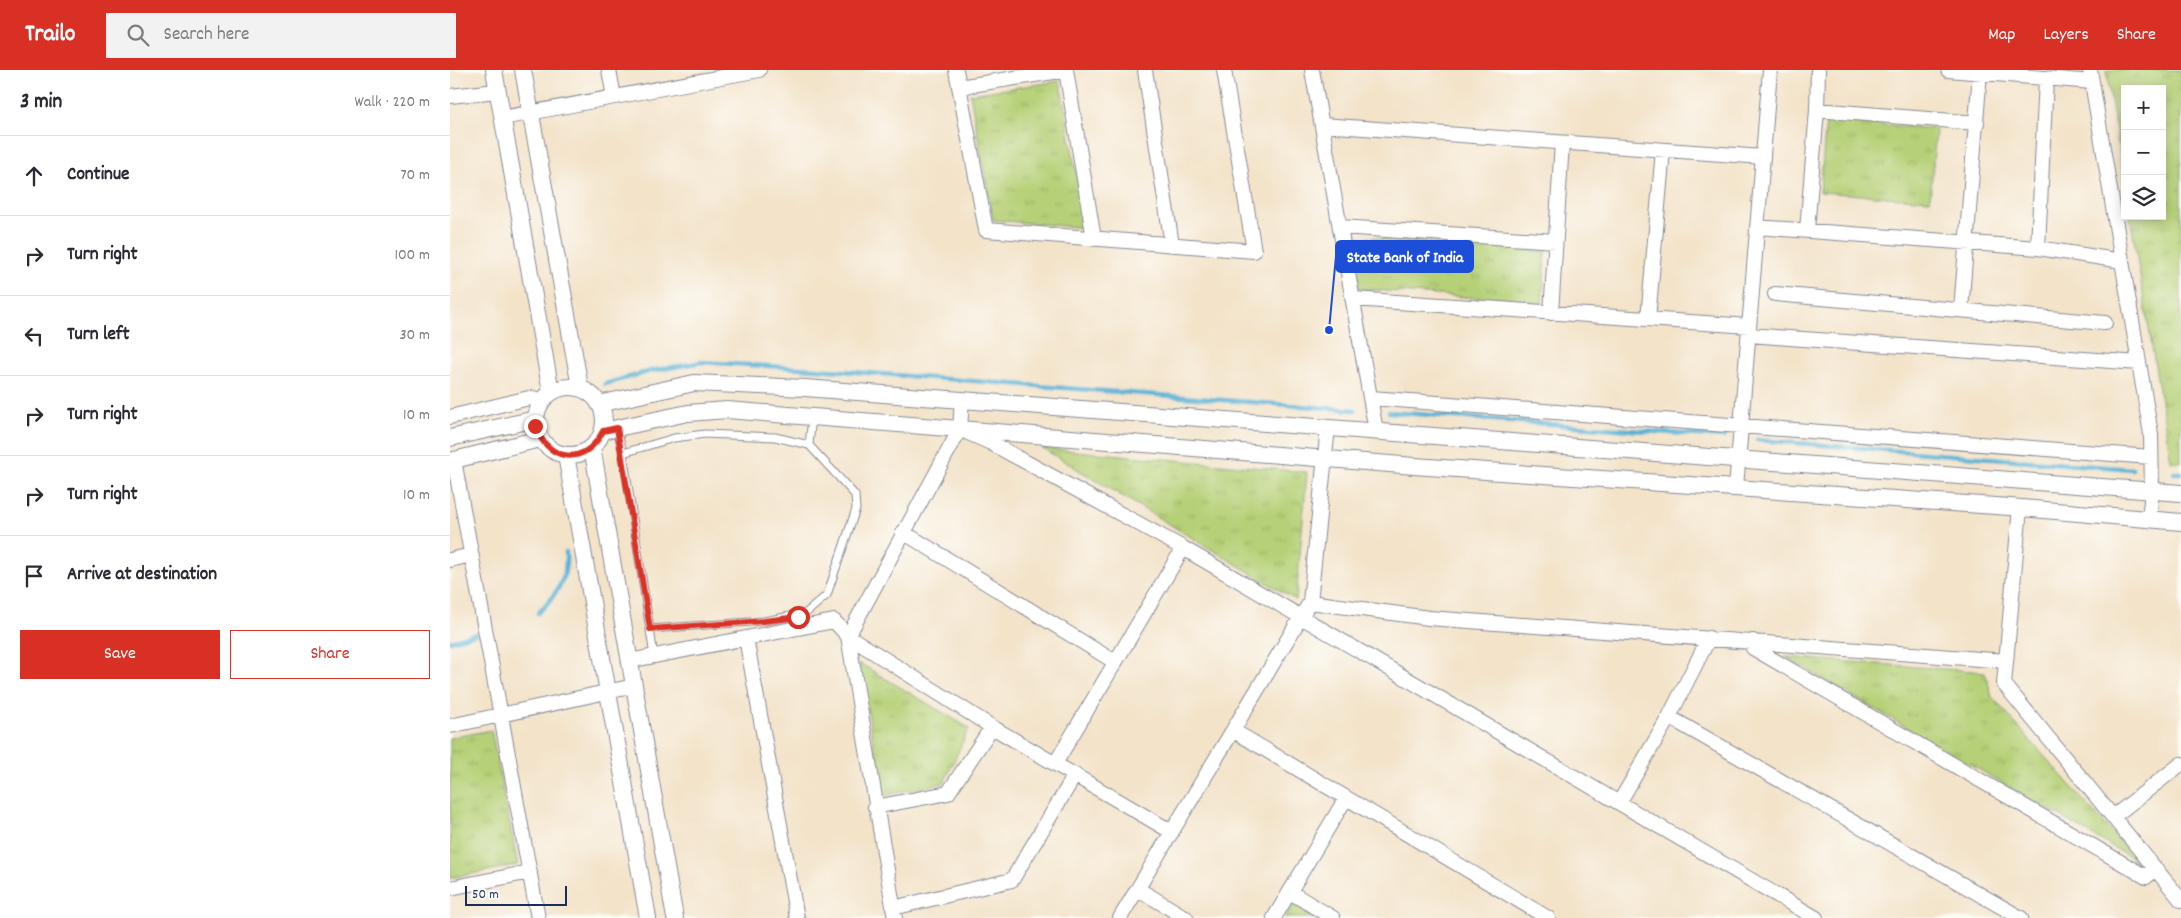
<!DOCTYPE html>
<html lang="en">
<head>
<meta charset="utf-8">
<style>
	:root { --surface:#fff; --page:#f2f2f3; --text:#2b2b33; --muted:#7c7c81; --line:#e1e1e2; --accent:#d93025 }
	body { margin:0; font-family:Dekko,sans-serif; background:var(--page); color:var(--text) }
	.controls { position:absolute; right:15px; top:15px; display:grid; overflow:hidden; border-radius:0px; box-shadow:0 2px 12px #0003 }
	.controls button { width:45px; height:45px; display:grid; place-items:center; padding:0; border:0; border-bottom:1px solid var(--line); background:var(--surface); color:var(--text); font:25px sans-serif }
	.scale { position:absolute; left:15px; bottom:12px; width:102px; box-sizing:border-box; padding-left:5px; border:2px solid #1b2f5e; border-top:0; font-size:14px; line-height:18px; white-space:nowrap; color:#1b2f5e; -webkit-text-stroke:4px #fdfcf7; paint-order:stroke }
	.stop { position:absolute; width:15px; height:15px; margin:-11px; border:4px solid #d93025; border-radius:50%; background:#fff }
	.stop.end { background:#d93025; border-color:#fff; box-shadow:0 1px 5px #0008 }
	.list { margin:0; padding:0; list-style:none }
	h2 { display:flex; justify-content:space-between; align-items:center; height:65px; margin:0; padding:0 20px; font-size:21px }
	h2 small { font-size:16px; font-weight:400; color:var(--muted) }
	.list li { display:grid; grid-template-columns:32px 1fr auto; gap:15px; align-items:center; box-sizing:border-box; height:80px; padding:0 20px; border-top:1px solid var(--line) }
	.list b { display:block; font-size:19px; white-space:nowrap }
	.list em { font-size:16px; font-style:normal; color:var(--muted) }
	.actions { display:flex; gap:10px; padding:15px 20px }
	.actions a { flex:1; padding:11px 0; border:1px solid var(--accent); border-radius:0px; text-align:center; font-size:18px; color:var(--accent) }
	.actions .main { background:var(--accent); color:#fff }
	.icon { flex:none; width:28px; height:28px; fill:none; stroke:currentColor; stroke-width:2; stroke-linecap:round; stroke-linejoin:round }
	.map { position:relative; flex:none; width:1731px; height:848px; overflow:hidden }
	header { display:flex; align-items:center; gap:30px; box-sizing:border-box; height:70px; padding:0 25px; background:var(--accent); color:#fff }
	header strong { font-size:24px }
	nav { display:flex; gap:28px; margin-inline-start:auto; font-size:18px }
	.search { width:350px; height:45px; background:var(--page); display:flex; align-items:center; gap:12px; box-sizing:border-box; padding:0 18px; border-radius:0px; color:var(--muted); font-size:19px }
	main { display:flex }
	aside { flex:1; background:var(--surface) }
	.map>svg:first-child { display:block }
</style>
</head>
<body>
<header>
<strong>Trailo</strong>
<div class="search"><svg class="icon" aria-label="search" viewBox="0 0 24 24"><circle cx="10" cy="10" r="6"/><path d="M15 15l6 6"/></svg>Search here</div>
<nav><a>Map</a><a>Layers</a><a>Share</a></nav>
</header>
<main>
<aside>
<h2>3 min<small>Walk · 220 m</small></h2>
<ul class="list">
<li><svg class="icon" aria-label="ahead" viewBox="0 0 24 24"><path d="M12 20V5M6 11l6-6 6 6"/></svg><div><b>Continue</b></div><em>70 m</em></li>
<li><svg class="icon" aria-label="right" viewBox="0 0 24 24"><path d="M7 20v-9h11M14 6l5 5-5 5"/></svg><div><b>Turn right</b></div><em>100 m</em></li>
<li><svg class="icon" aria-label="left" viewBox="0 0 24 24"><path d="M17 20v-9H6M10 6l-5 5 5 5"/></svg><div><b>Turn left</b></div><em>30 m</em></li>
<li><svg class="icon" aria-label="right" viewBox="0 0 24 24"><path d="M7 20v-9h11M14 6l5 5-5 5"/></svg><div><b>Turn right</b></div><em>10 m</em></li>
<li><svg class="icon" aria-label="right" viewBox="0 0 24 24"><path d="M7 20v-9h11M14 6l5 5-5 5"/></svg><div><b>Turn right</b></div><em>10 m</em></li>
<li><svg class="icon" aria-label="arrive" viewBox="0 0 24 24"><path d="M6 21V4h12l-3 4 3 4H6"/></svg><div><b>Arrive at destination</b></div></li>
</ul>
<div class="actions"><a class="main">Save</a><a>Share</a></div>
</aside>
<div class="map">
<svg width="1731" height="848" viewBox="0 0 1731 848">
	<defs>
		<pattern id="park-tufts" width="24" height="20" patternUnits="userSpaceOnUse" patternTransform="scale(1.25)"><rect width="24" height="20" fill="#b5d076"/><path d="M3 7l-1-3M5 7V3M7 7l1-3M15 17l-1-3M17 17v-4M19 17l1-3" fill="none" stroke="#9bb368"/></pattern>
	</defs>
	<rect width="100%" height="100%" fill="#fdfcf7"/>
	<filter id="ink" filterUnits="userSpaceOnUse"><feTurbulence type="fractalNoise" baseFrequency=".02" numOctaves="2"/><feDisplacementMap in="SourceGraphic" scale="10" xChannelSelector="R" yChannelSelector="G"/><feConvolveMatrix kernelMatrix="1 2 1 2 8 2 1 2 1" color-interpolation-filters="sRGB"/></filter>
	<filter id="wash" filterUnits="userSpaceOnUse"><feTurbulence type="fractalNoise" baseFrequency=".0096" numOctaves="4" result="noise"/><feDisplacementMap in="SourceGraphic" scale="20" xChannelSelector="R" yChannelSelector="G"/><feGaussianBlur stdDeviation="1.12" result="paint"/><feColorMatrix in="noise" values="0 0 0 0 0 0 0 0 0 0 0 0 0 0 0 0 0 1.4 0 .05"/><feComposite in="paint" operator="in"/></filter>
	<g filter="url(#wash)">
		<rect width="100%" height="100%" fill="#f3e3c9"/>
		<!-- park -->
		<path fill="url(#park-tufts)" stroke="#68806a" d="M1656 0H1731V392L1721 391 1680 146H1712V19H1675V114Z
			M610 11 636 158 543 150 520 24Z
			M1376 50 1486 59 1480 130 1370 122Z
			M900 166 1096 181 1092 233 910 219Z
			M592 378 857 402 846 530Z
			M1335 587 1535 602 1542 627 1687 791Z
			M409 593 519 658 494 713 433 726Z
			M41 660 68 795 0 808V668Z
			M843 834 867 848H835Z"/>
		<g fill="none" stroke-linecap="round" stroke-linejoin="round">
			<!-- stream -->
			<path stroke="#59b2d7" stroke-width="4.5" d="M155 314 201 301 252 292 366 299 905 340
				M939 342 1274 367
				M1307 370 1682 399
				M1724 403H1731
				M88 543C106 525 118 509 116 482
				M0 571 25 564"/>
		</g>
	</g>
	<g filter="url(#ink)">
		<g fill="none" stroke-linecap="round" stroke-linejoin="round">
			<!-- service casing -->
			<g stroke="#878994" stroke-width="9">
				<path id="service" d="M167 358 173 383 204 586
					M359 375 362 347
					M173 383 224 368 255 364 325 367 359 375 405 425 406 439 377 525 356 543 314 551 200 559"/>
			</g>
			<!-- minor casing -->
			<g stroke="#878994" stroke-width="16">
				<path id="minor" d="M159 0 164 27
					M506 0 536 160 804 181 774 0
					M616 0 644 169
					M695 0 722 175
					M862 0 926 361
					M1498 0 1642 12
					M1640 0 1701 364 1702 421 1699 449
					M509 17 616 0
					M0 26 47 21
					M1367 40 1368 0
					M52 48 309 0
					M872 55 1313 87
					M890 157 1106 171
					M1307 157 1588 178 1672 191
					M1357 160 1367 40 1527 53
					M1588 178 1596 8
					M1325 224 1655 253
					M903 229 1299 256
					M1511 240 1530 2
					M1101 243 1112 73
					M1198 249 1213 80
					M1299 265 1689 293
					M921 328 1701 387
					M0 347 79 328 92 330
					M516 362 541 373 733 478 1366 848
					M4 390 88 848
					M1286 418 1320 0
					M1570 438 1554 614 1731 830
					M453 462 665 592
					M0 490 21 485
					M860 532 979 548 1556 591
					M296 568 347 848
					M1303 571V578L1696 807 1705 799
					M179 591 384 551 398 566 542 657 722 762
					M1219 647 1571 848
					M0 656 184 616
					M784 661 1098 848
					M605 694 733 478
					M1169 733 1219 647 1259 568
					M425 737 498 723 542 657
					M1663 747 1731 694
					M0 818 80 802
					M688 819 736 848
					M840 822 883 848
					M443 838 562 810 625 705
					M445 848 398 566 510 359 512 330
					M670 848 860 532 878 357
					M824 848 896 728"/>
			</g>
			<!-- tertiary casing -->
			<g stroke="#878994" stroke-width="18">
				<path id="tertiary" d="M44 0 101 322
					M73 0 130 317
					M86 351a34 34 0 1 1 68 0a34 34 0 1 1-68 0Z
					M149 334 244 313 355 318 1731 423
					M153 361 238 343 277 340 964 396 1560 437 1731 452
					M0 368 86 349
					M142 377 225 848
					M116 385 198 848
					M0 391 90 369"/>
			</g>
			<!-- service -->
			<use href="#service" stroke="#fff" stroke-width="7"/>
			<!-- minor -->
			<use href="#minor" stroke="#fff" stroke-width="14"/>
			<!-- tertiary -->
			<use href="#tertiary" stroke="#fff" stroke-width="16"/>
		</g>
	</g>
	<g fill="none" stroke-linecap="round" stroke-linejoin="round" filter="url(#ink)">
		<!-- route -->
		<path stroke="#d93025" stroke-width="6" d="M85 356C98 392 135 397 153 361L167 358 200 559 314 551 348 547"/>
	</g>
	<!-- callouts -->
	<path fill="none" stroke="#1d4ed8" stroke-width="2" d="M879 260L886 186"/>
	<circle fill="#1d4ed8" stroke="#fdfcf7" stroke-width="2" cx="879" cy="260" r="5"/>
	<rect fill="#1d4ed8" stroke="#1d4ed8" stroke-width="2" x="886" y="171" width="137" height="31" rx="5"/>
	<g font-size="16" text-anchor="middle" font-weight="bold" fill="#fff">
		<text x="955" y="192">State Bank of India</text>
	</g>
</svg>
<div class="controls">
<button>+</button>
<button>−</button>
<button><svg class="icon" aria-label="layers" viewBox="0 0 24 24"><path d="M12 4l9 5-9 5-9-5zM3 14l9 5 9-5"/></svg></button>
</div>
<div class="scale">50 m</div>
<div class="stop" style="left:348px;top:547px"></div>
<div class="stop end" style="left:85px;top:356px"></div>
</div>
</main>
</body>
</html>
